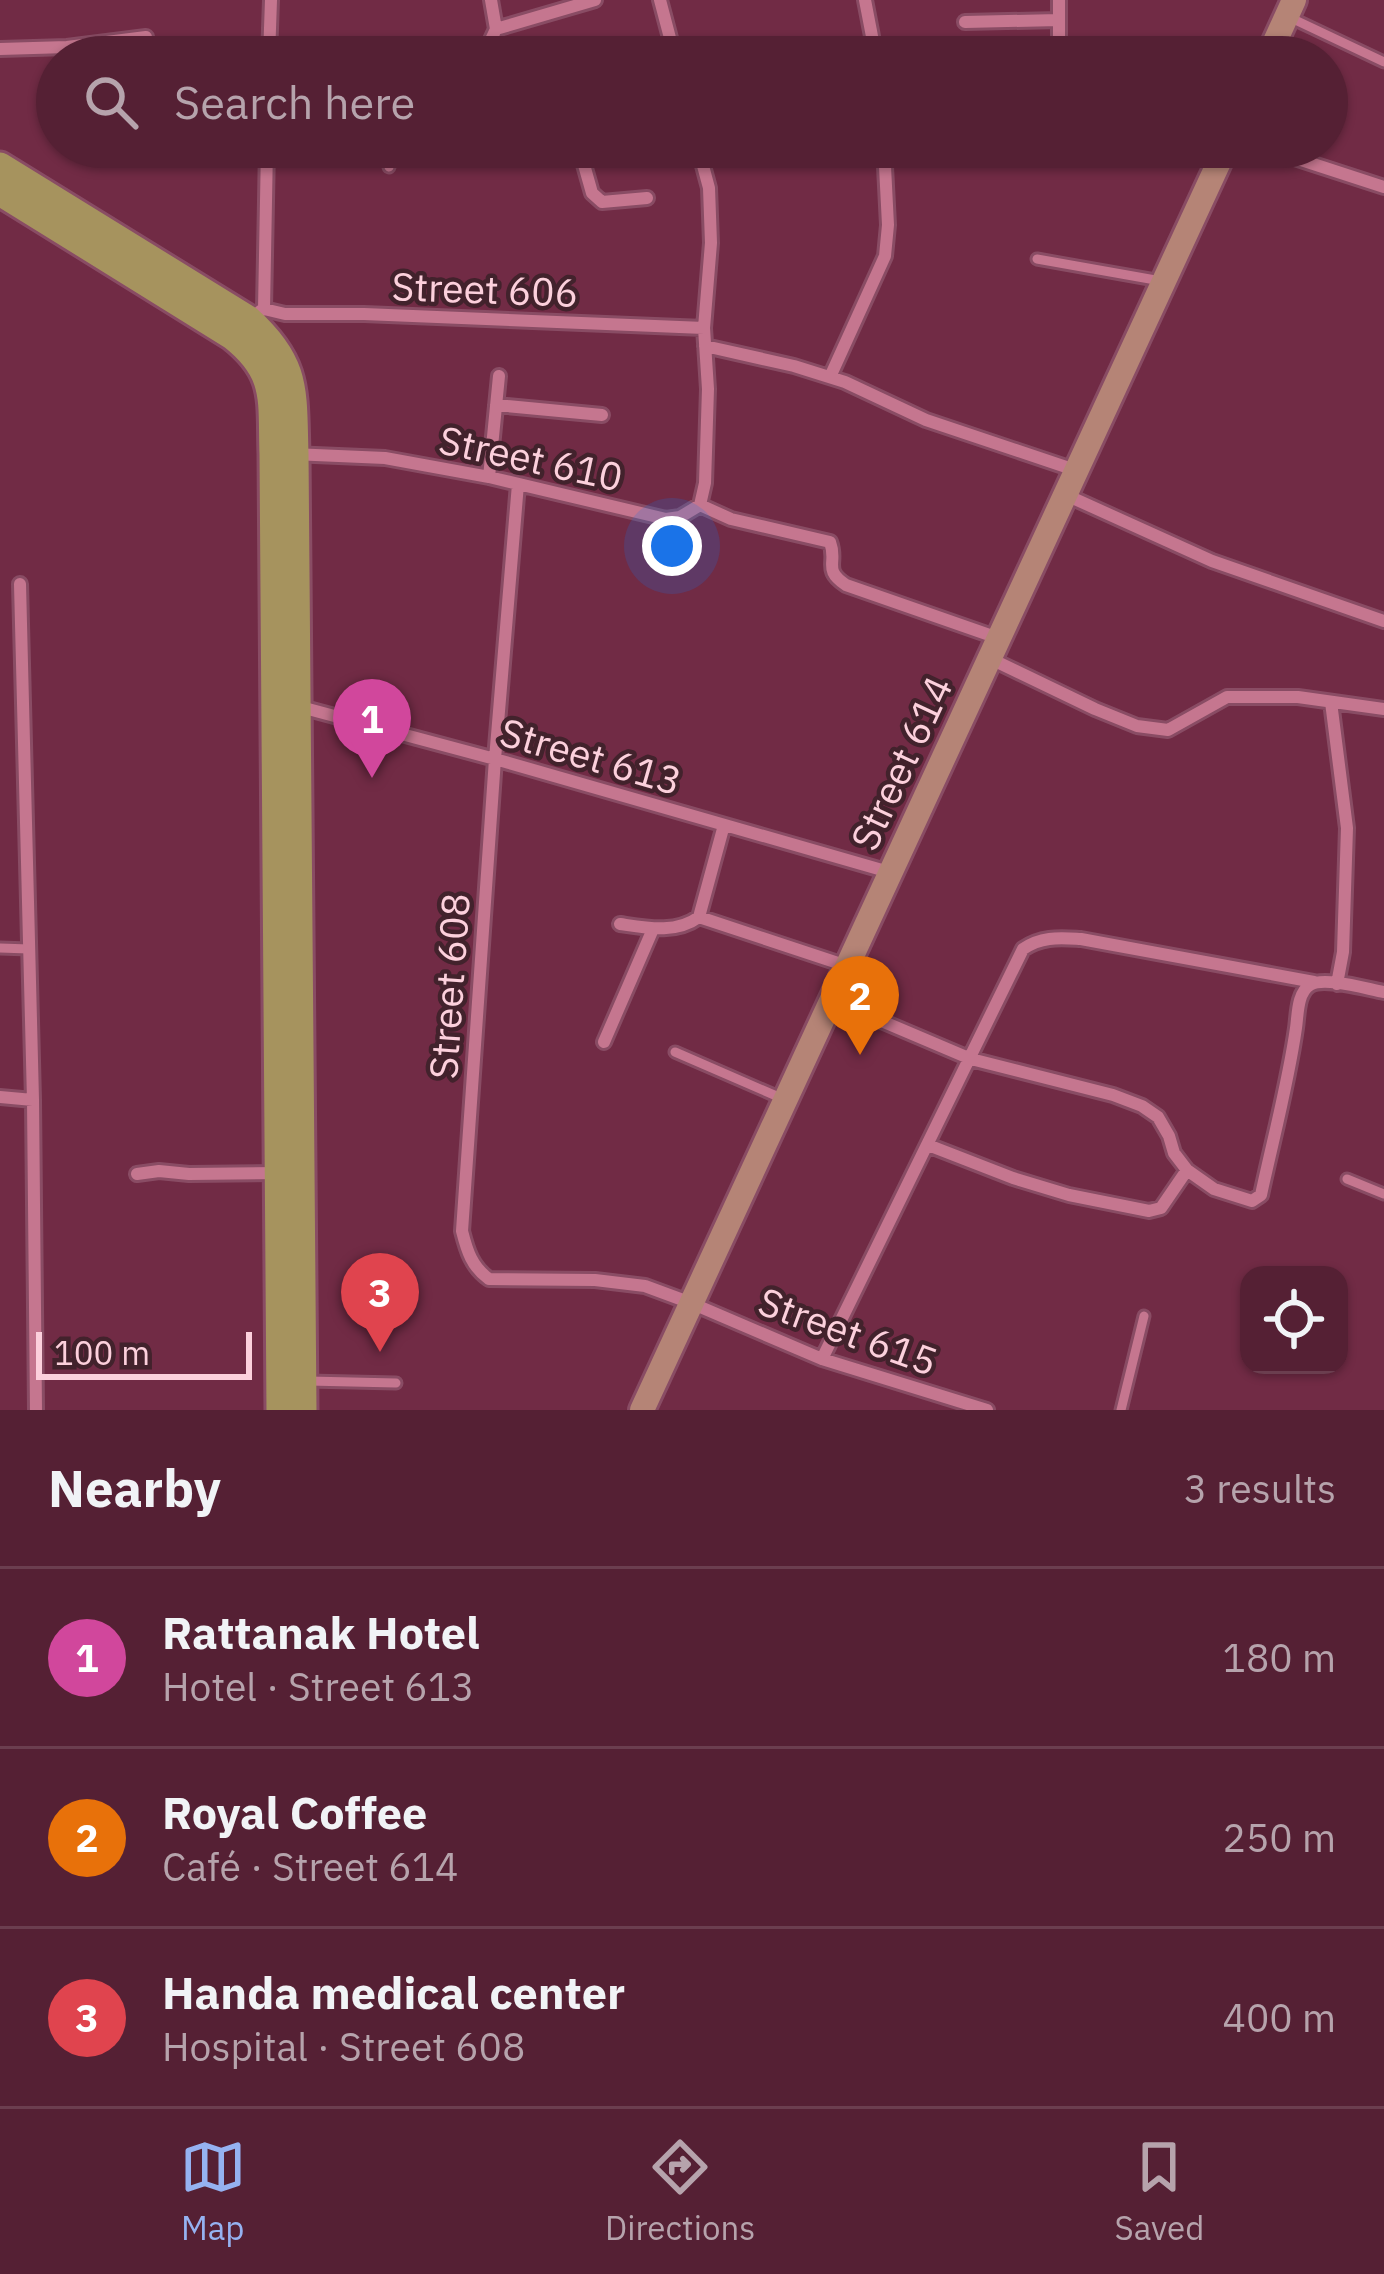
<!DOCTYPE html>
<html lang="en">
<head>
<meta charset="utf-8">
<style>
	:root { --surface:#552034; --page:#5e2d40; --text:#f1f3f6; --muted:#b6a3ac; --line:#6b3e4f; --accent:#95b2f1 }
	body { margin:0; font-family:"IBM Plex Sans",sans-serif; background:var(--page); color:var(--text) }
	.controls { position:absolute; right:36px; bottom:36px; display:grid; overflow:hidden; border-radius:24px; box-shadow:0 3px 9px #0004 }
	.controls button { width:108px; height:108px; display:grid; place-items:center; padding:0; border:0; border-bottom:3px solid var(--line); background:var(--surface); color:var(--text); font:60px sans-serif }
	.scale { position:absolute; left:36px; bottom:30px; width:216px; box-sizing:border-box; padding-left:12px; border:6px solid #fcd0dc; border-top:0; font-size:33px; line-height:42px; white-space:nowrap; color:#fcd0dc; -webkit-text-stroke:9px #42222c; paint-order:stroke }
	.you { position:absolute; left:672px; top:546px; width:42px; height:42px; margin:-30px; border:9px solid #fff; border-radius:50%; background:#1a73e8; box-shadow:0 0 0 18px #1a73e833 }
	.badge { display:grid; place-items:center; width:78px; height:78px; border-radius:50%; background:var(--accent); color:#fff; font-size:39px; font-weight:700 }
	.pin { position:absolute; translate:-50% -99px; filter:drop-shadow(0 3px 6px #0008) }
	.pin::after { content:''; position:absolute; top:63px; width:42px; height:36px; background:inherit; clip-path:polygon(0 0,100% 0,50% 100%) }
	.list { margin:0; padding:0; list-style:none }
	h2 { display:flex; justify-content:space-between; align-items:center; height:156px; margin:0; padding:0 48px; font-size:51px }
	h2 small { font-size:39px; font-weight:400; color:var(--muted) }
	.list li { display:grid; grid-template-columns:78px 1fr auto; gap:36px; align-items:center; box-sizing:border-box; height:180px; padding:0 48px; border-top:3px solid var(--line) }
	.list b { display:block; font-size:45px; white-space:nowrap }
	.list p { margin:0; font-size:39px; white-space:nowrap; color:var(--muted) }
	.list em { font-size:39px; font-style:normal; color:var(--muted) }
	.icon { flex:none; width:66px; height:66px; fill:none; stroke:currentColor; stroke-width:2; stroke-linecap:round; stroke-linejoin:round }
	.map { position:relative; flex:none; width:1384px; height:1410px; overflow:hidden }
	.search { position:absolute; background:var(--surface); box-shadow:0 3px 9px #0004; left:36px; right:36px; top:36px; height:132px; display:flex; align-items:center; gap:30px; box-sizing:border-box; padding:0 42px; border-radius:66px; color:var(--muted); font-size:45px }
	.sheet { height:696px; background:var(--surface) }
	nav { display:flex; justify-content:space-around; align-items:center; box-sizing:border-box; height:168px; border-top:3px solid var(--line); background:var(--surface); font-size:33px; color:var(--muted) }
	nav a { display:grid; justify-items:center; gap:6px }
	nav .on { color:var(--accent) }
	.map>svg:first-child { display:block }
</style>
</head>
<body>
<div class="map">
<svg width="1384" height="1410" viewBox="0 0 1384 1410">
	<rect width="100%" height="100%" fill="#712b45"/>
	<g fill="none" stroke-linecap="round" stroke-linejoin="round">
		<!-- lane casing -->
		<g stroke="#894c64" stroke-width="15">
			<path id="lane" d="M1291 18 1384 62
				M389 167 393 147
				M1037 259 1161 281
				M0 948 29 949
				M675 1052 781 1098
				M1347 1179 1384 1194
				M308 1381 396 1383
				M1121 1410 1144 1316"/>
		</g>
		<!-- street casing -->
		<g stroke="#894c64" stroke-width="18">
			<path id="street" d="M491 0 496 29 489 44 493 57
				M660 0 675 57
				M865 0 876 57
				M1059 0V57
				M965 22 1059 20
				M496 29 595 0
				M270 48 374 57
				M0 49 67 47 146 37
				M269 57 271 0
				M408 57 453 55 489 44
				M579 147 592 193 602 202 647 198
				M1261 147 1384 187
				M264 309 285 314H364L704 328
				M260 311 264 309 267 147
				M705 346 794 366 845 382 926 420 1075 470
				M830 377 885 256 888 225 884 147
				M496 405 602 415
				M292 454 385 458 489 477 666 519 680 517 700 505 705 483 708 389 704 328 711 243 709 188 698 147
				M489 477 499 376
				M518 484 495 759 462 1231C467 1251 472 1267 489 1279L595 1280 645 1286 691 1303 822 1359 987 1410
				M1066 495 1212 561 1384 621
				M700 505 731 519 830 542C838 563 822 569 846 585L998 638
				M20 584 33 1100 36 1410
				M991 659 1095 709 1137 726 1168 730 1227 697H1298L1384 709
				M1331 702 1347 828 1343 952 1337 984
				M297 706 495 759 889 872
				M699 917 724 825
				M620 924C647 928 676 934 699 917L847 966
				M832 1000 971 1059 1113 1095 1142 1106 1158 1117 1169 1136 1174 1153 1187 1170 1214 1189 1252 1201 1261 1195C1273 1139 1288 1084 1296 1028 1298 1015 1297 993 1310 985 1324 976 1367 989 1384 992
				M604 1042 653 929
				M0 1097 33 1100
				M928 1145 1013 1178 1069 1195 1149 1211 1161 1208 1187 1170
				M137 1174 159 1171 189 1174 278 1173
				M822 1359 1023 949C1042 936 1060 938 1081 939L1314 982"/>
		</g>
		<!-- secondary casing -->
		<g stroke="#894c64" stroke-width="30">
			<path id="secondary" d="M1268 57 1294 0
				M642 1410 1226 147"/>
		</g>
		<!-- primary casing -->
		<g stroke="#894c64" stroke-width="33">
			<path id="primary" d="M0 166 248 319C298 364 293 391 295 454L303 1410
				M0 192 232 336C279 373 271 400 273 454L280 1410"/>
		</g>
		<!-- lane -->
		<use href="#lane" stroke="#c5768f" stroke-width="9"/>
		<!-- street -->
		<use href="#street" stroke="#c5768f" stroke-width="12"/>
		<!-- secondary -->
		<use href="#secondary" stroke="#b58476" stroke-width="24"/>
		<!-- primary -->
		<use href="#primary" stroke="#a6935e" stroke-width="27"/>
	</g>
	<g text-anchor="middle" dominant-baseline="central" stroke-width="9" stroke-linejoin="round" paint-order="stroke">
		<!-- street labels -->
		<g font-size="39" fill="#fcd0dc" stroke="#42222c">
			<text transform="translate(485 289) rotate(2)">Street 606</text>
			<text transform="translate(531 458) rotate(12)">Street 610</text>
			<text transform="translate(591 756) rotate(16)">Street 613</text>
			<text transform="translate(901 763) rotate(-65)">Street 614</text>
			<text transform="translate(449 986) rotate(-86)">Street 608</text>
			<text transform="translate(848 1331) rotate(20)">Street 615</text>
		</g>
	</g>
</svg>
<div class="controls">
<button><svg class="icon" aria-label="locate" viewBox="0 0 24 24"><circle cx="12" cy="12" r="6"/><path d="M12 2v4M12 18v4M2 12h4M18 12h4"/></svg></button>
</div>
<div class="scale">100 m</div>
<div class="you"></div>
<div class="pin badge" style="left:372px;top:778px;background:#d1479c">1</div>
<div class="pin badge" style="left:860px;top:1055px;background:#e8710a">2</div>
<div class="pin badge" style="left:380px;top:1352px;background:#e0444e">3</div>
<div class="search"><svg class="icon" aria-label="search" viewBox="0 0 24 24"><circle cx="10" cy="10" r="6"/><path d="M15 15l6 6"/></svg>Search here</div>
</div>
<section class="sheet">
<h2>Nearby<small>3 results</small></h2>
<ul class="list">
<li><span class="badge" style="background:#d1479c">1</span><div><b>Rattanak Hotel</b><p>Hotel · Street 613</p></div><em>180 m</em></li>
<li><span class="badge" style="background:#e8710a">2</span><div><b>Royal Coffee</b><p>Café · Street 614</p></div><em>250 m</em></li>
<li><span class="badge" style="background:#e0444e">3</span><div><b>Handa medical center</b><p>Hospital · Street 608</p></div><em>400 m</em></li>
</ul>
</section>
<nav>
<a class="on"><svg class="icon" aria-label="map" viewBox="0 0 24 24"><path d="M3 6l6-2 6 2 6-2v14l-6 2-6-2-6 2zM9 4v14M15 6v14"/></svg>Map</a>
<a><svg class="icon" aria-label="directions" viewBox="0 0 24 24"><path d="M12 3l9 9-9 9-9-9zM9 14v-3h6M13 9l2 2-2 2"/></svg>Directions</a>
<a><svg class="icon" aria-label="saved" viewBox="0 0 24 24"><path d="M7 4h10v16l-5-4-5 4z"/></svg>Saved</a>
</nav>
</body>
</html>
